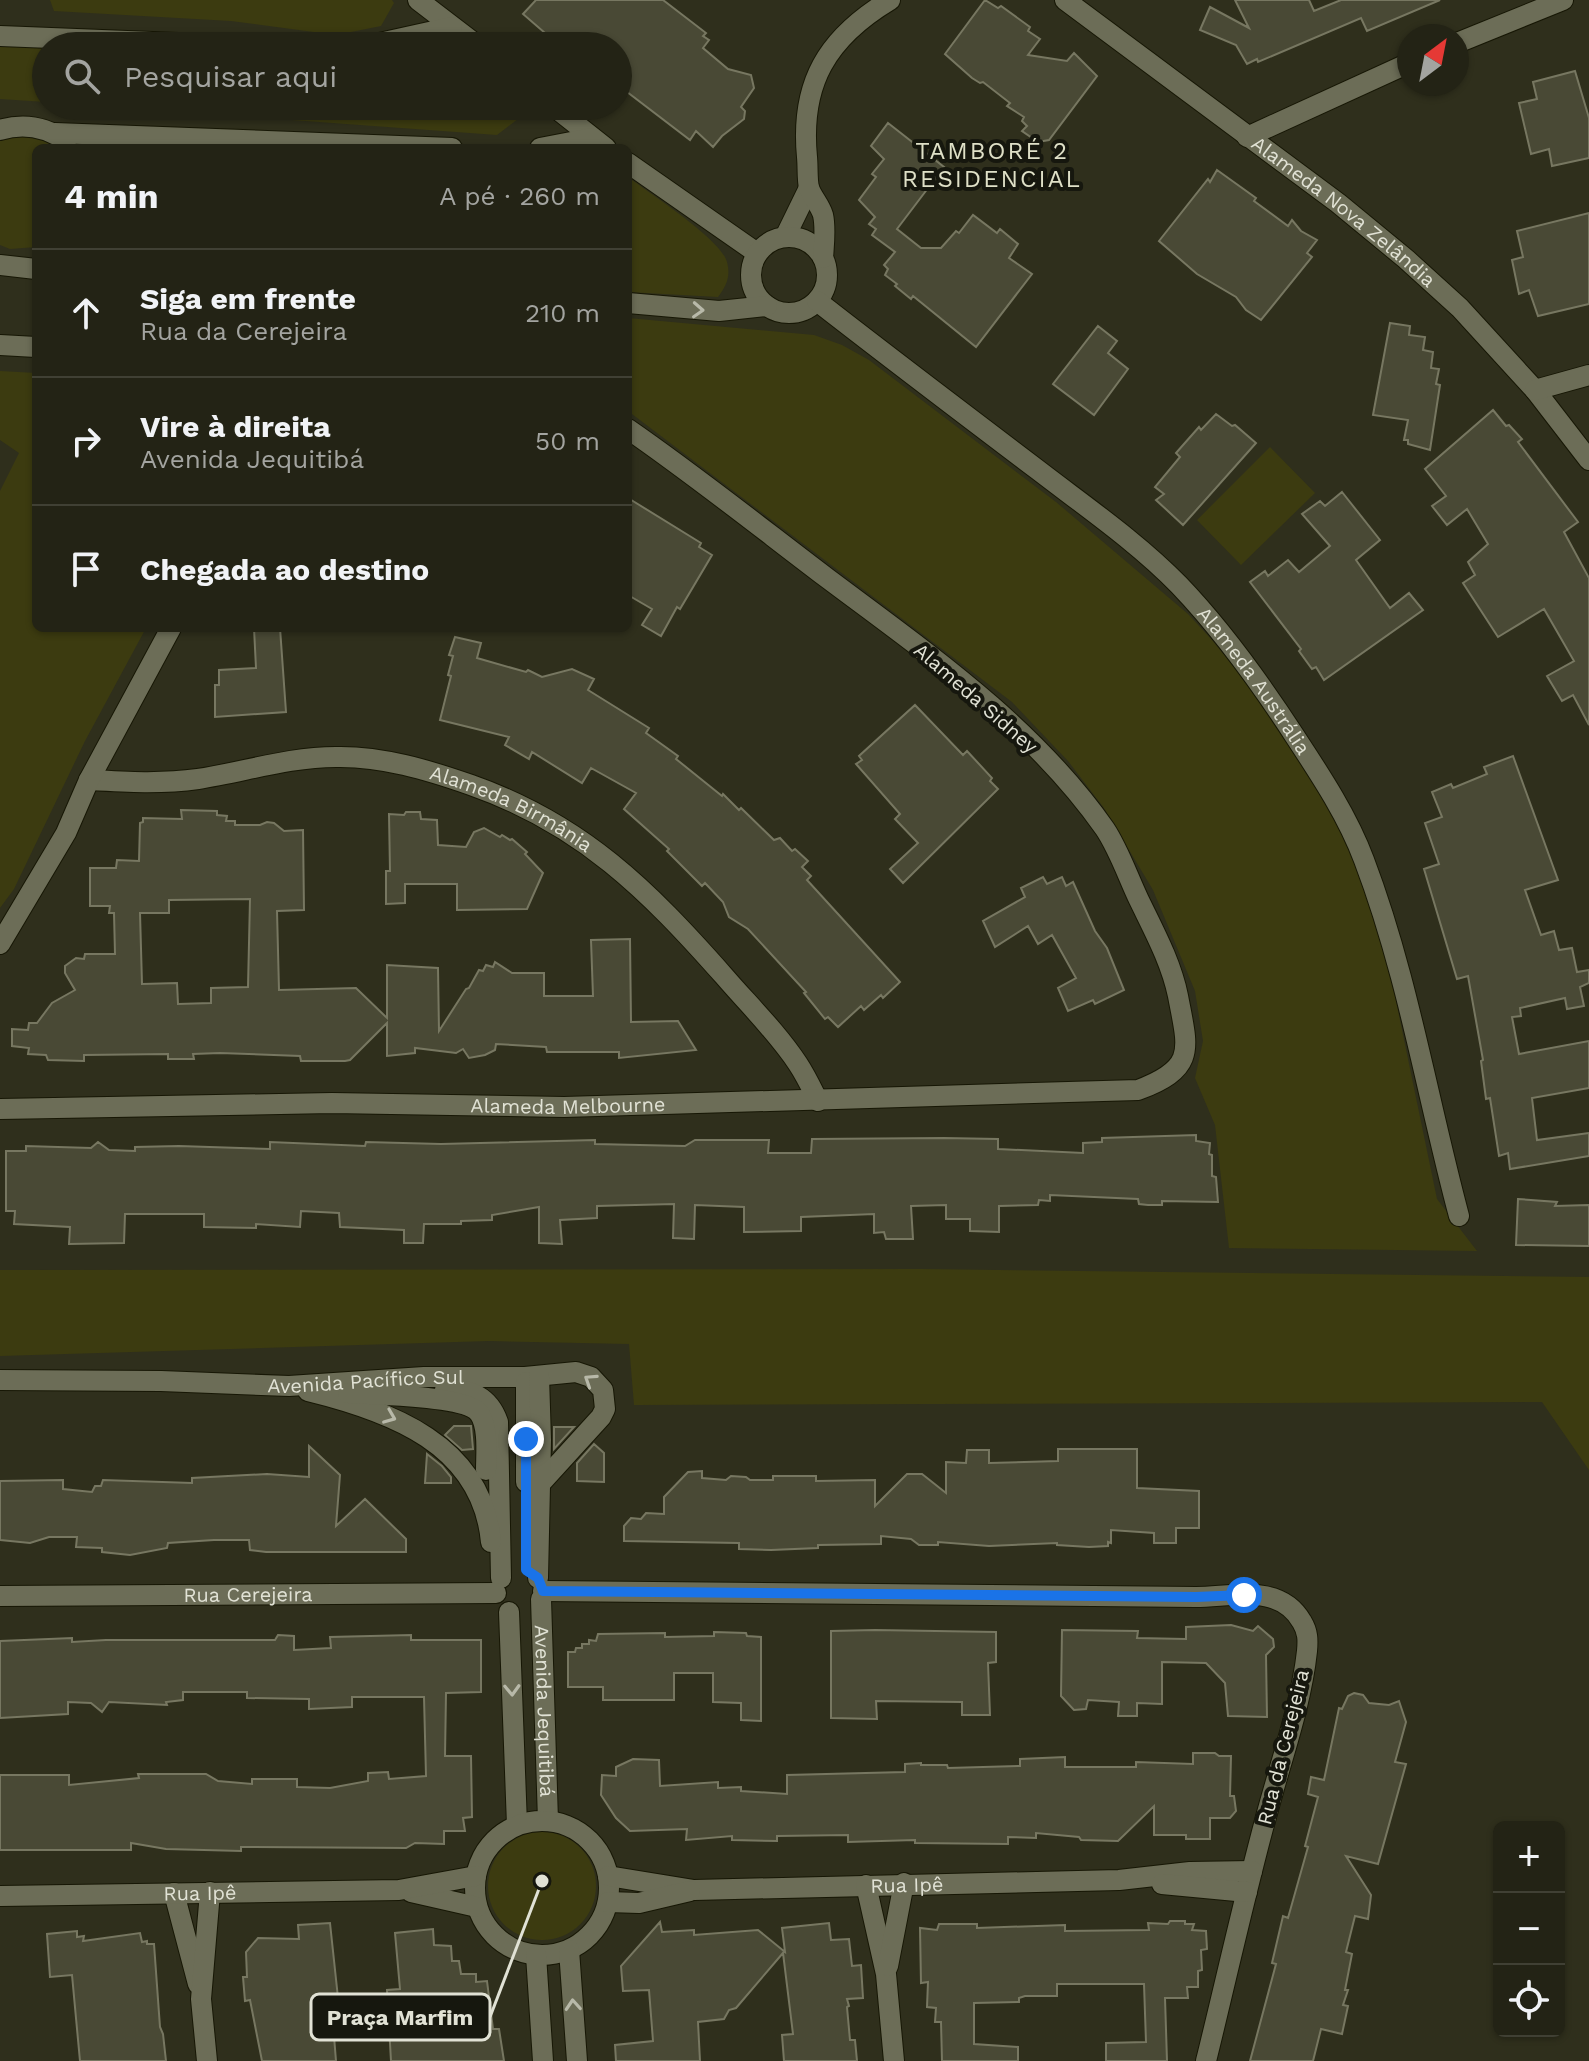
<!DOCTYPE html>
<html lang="pt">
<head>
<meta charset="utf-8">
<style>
	:root { --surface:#232315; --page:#2b2b1e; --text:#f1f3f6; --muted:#a3a4a0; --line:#404034 }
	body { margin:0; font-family:"Work Sans",sans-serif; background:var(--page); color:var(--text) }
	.controls { position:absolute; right:24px; bottom:24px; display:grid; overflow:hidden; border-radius:12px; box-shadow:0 2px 6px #0004 }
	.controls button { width:72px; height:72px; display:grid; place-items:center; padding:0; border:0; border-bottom:2px solid var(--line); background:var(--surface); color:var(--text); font:40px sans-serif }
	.compass { position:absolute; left:1397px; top:24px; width:72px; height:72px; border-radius:50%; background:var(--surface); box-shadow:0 2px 6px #0004; rotate:32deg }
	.stop { position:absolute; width:24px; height:24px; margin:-18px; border:6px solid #1a73e8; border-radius:50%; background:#fff }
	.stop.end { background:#1a73e8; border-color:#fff; box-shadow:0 2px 8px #0008 }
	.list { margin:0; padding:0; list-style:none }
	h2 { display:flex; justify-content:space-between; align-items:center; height:104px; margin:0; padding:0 32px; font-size:34px }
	h2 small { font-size:26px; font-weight:400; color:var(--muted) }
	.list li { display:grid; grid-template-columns:52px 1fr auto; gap:24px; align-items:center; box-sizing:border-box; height:128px; padding:0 32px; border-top:2px solid var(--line) }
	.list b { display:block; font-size:30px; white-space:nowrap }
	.list p { margin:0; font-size:26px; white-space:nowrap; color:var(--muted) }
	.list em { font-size:26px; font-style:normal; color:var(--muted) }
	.icon { flex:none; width:44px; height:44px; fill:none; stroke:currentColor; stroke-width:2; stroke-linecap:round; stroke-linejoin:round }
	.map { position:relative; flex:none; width:1589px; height:2061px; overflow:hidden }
	.search { position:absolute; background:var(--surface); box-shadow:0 2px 6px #0004; left:32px; top:32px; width:600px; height:88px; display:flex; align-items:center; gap:20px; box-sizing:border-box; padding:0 28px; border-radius:44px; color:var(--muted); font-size:30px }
	.panel { position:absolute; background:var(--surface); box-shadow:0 2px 6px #0004; left:32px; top:144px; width:600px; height:488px; border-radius:12px }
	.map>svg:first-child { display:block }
</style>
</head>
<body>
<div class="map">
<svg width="1589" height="2061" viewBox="0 0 1589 2061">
	<rect width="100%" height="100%" fill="#2f2f1c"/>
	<!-- green -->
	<path fill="#3c3b10" d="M50 0H392L394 3 381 26 336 35 231 21 54 11Z
		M0 45 46 47V102L0 99Z
		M98 106H519L518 119 497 135Z
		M22 135 40 138 56 148H36V247L10 249 0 245V140Z
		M628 177C649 193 721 239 727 262 731 277 726 286 718 297L628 292Z
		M628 318 814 335 842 345 869 360 1056 502 1188 614 1212 640 1269 710 1307 768 1343 835 1364 885 1390 972 1437 1199 1477 1251 1229 1248 1215 1125 1195 1078 1203 1041 1195 991 1153 890 1104 808 1068 761 1012 702 628 411Z
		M0 371 36 373V628H146L85 741 14 889 0 908V491L19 453 0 440Z
		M1270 447 1315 493 1241 565 1197 520Z
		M920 1269 1589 1277V1470L1542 1402 634 1405 629 1344 489 1341 0 1356V1270Z
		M488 1886a54 54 0 1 1 108 0a54 54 0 1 1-108 0Z"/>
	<!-- building -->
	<path fill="#494935" stroke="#777761" stroke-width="2" fill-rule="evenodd" d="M536 0H663L706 33 703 36 709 40 703 48 728 69 751 75 754 88 741 107 745 111 744 119 722 136 713 147 696 131 690 140 618 85V46H560L523 14Z
		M985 0 998 8 1001 6 1030 27 1028 31 1040 39 1028 55 1067 61 1074 53 1097 76 1049 140 1038 142 1022 131 1027 126 1022 121 1024 117 1007 106 1010 103 983 82 980 83 972 78 945 54Z
		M1235 0H1309L1314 11 1341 0H1440L1367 31 1361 18 1258 62 1257 59 1247 64 1236 45 1200 30 1210 7 1249 28Z
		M1575 71 1589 118V158L1552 166 1549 149 1531 154 1519 103 1537 99 1533 82Z
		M888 123 944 167 897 229 921 248H941L956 231 959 233 973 215 997 233 1000 229 1018 244 1009 258 1032 274 976 347 913 296 911 299 895 286 897 284 885 275 888 269 884 265 895 252 872 235 876 229 869 224 875 217 859 200 876 177 872 174 884 159 871 146Z
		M1217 170 1256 198 1254 201 1288 226 1292 220 1301 231 1317 240 1307 253 1312 257 1261 320 1246 310 1236 297 1197 274 1159 241 1208 179 1210 182Z
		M1589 213V304L1538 316 1529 290 1519 294 1512 260 1523 257 1517 231Z
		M1390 323 1410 326 1409 335 1425 337 1423 350 1433 352 1431 368 1439 369 1436 384 1440 385 1430 450 1408 444V440H1404L1408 420 1373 415Z
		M1098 326 1117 341 1108 353 1128 369 1094 415 1053 384Z
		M1493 410 1506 426 1509 425 1522 439 1518 442 1578 522 1564 532 1589 578V725L1573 695 1562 701 1547 676 1574 661 1544 609 1498 637 1463 583 1475 575 1468 562 1488 544 1467 509 1447 525 1432 506 1446 496 1425 469Z
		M1216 414 1232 426 1235 425 1256 443 1183 525 1156 500 1164 494 1155 487 1180 457 1176 453 1199 427 1201 430Z
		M1342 492 1380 540 1356 560 1390 608 1409 593 1423 610 1324 680 1316 667 1312 669 1299 651 1301 649 1250 582 1265 571 1268 576 1288 560 1299 572 1330 546 1302 514 1320 501 1325 506Z
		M628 498 701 543 699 547 712 555 680 609 677 607 661 636 642 625 652 609 628 595Z
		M254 628H280L286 712 215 717V685H219V670L256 668Z
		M455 637 481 643 477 658 526 672 528 670 542 677 572 669 594 679 588 690 649 728 646 733 678 756 676 759 722 796 723 794 739 810 741 808 774 840 780 838 792 851 795 849 808 861 802 867 811 876 807 880 900 982 883 998 881 995 864 1010 861 1006 838 1027 828 1017 825 1019 804 993 806 992 748 929 729 917 723 902 705 883 702 886 667 851 669 849 624 809 636 793 591 768 582 783 532 752 529 759 505 745 509 737 440 720 451 676 448 675 453 656 449 655Z
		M915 705 963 755 967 751 992 778 990 781 998 789 903 883 890 869 918 843 895 819 900 814 856 764 862 760 859 756Z
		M1513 756 1558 880 1525 890 1541 935 1554 931 1559 950 1572 948 1577 972 1589 970V983L1580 987 1584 1006 1567 1009 1565 998 1520 1008 1521 1016 1512 1017 1519 1054 1589 1041V1088L1532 1098 1537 1140 1589 1133V1156L1510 1169 1508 1153 1499 1156 1490 1098 1486 1099 1481 1061 1483 1060 1468 976 1457 979 1424 869 1439 864 1425 823 1442 817 1432 792 1451 784 1453 788 1487 774 1484 767Z
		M181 810 217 811V815L227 816 226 821H235V825H260L267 822 274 823 284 831 303 830 304 910 277 911 279 990 356 988 387 1018V965L438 968 439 1031 466 989 469 988 479 970 483 971 486 965 493 967 495 962 512 973H544V996H593L591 940 630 939 631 1022 678 1021 696 1050 619 1058V1052H547L546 1047 496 1044 495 1050 485 1055 469 1058 463 1049 456 1053 415 1048V1053L387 1056V1023L350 1060 345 1061H301L300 1056 220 1053 193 1054 194 1059H168V1054L84 1055V1061L48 1060 46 1055 28 1054 29 1048 12 1046V1029L28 1030 29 1023H37L52 1003 75 990 65 973V966L76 958 84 959 85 954H115L114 913H109L110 906H90V868H116L117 860 139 861 140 823 143 822V818L182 819ZM250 899 248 987 211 988V1003L178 1004 177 983 142 984 140 913H169V900Z
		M406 812H420L421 819 437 820 438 845 466 847 474 832 484 828 500 837 502 835 510 840 512 839 527 852 525 854 543 873 527 909 457 910V884H405V903L386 904V871H390L389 814 404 815Z
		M1043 877 1047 884 1062 877 1066 886 1073 882 1095 931 1107 948 1124 990 1095 1004 1093 1000 1068 1011 1058 988 1076 978 1052 935 1038 944 1028 926 995 947 983 921 1025 897 1021 888Z
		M1196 1135V1141L1210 1143 1209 1154 1212 1155V1176L1216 1177 1218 1202 1162 1201V1205H1148L1139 1204 1138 1199 1050 1195V1201L1039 1200 1038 1205 999 1206V1232L970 1231V1219H946V1205L911 1206 913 1239H886L884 1232 874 1233V1214L801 1217V1231L744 1232V1207L695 1205 694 1239 673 1238 674 1204 597 1206V1218L560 1220 562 1244 539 1243V1207L492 1215V1220L461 1221V1224H424L423 1243H404V1230L340 1227 339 1213 301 1211 300 1227 256 1224V1228L204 1227V1214H125L124 1243 69 1244 70 1227 14 1224 15 1211H6V1151H26V1146L91 1148 98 1142 109 1150 135 1151V1147L179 1146 270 1149V1142L365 1146 366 1142 441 1144 595 1140V1144L685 1146 695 1140H769L768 1153H811L812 1139 944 1138 998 1139V1149L1083 1153V1143L1102 1142V1138Z
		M1518 1199 1557 1202 1555 1206 1589 1205V1246L1516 1245Z
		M454 1426H471L473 1449 462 1450 445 1435Z
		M554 1427H574L554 1449Z
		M594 1444 604 1453V1482L577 1481V1463Z
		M309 1446 340 1475 336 1526 365 1499 406 1539V1552H266L250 1550 249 1540H214L168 1543 167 1548 130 1555 102 1552V1548L76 1547 77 1537H49L30 1543 0 1540V1481L63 1480V1489L92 1492 95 1486H101L103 1480 192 1483V1478L267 1474 309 1477Z
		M1058 1449H1137V1488L1199 1491V1528H1176V1543H1154V1533L1111 1530V1543L1108 1542V1546L1089 1547 1057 1545V1543L989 1546 938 1542V1545H919L911 1539 881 1536V1544L818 1545V1548L771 1550 739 1549V1543L624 1541V1526L631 1518 641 1519 646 1513 664 1514V1497L688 1472 702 1471V1478L726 1480 731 1476 746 1477 750 1480H773V1476H816V1481L875 1480V1506L907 1474H922L946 1493V1462L966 1463 967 1450H989V1463L1058 1461Z
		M427 1454 442 1466 451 1477V1483H425Z
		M1231 1625 1253 1631 1258 1626 1273 1639 1274 1647 1266 1655 1267 1717 1228 1716 1225 1683 1206 1663 1162 1662V1704L1137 1703V1716H1118L1119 1702 1088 1700 1086 1709 1074 1710 1061 1696 1062 1630 1138 1631 1137 1638 1186 1639V1627Z
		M875 1630 996 1632V1662L988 1663 990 1715H962V1702L876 1701 877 1719 831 1718V1631Z
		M714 1632 746 1633 747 1636 761 1637V1721L741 1720V1703L713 1702V1673H674V1700H603V1687H568V1652H575L576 1648H582V1644H589V1640L596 1641 598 1634 665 1633V1637L714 1636Z
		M278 1635 294 1636V1650L331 1648 330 1637 411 1635V1640H481V1692L446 1693 445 1756H471L472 1817 463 1818 465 1831H444V1844L415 1843 406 1848 241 1847V1851L166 1849 131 1843V1850H0V1775H69V1785L139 1778 138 1774H206L218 1781 252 1784V1779H297V1787L330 1788 368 1781V1773L388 1772 389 1779 426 1776 424 1697H352V1707L309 1709V1699L247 1698V1692H183V1700L166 1702 167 1705 109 1702 102 1712 91 1703 68 1702V1714L0 1718V1641L72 1638V1642L106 1640H275Z
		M1354 1693 1363 1695 1369 1703 1389 1705 1399 1701 1406 1722 1395 1762 1406 1764 1378 1864 1346 1856 1371 1895 1368 1919 1355 1916 1346 1952 1352 1954 1345 1990H1348L1343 2005 1348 2006 1342 2034 1321 2029 1313 2061H1250L1276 1964 1272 1963 1283 1916 1288 1918 1308 1847 1305 1846 1318 1797 1308 1794 1311 1777 1324 1780 1339 1708 1342 1709 1348 1696Z
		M1193 1753H1215L1219 1756H1231L1230 1796H1234L1236 1811 1230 1818H1210V1839H1186V1835H1154V1806L1118 1841 1081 1840 1079 1837 1036 1833V1838L1008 1837V1844L915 1843V1840L848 1842V1835L777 1836V1841L732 1840V1836L686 1840 687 1829 630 1831 616 1818 601 1795 602 1775 616 1776V1767L633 1759 659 1760 660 1786 718 1782V1788L741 1787V1791L787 1794V1775L905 1772V1764L921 1763V1765H947L948 1768 1020 1766V1759L1065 1757V1767H1136V1762L1193 1764Z
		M1170 1921H1185V1924H1194L1192 1930 1206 1931 1207 1949 1201 1950 1202 1970 1198 1971V1987H1187L1188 1998H1165L1167 2061H1106V2043L1146 2042 1144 1984H1057V1996H1025L1019 1998V2002L974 2003V2044L1018 2047V2061H942L941 2022H935L936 2008 927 2007 928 1982 921 1983 920 1928 937 1930 939 1924H977V1928L1065 1925V1931L1149 1930 1148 1923 1168 1924Z
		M660 1922 662 1932 694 1930V1935L758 1930 785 1952 782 1928 829 1923 831 1940 849 1939 852 1966 861 1965 863 1998 847 1999 849 2006 847 2007 850 2040H855L857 2061H784L782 2035 793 2034 783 1953 736 2008 729 2010 724 2019 698 2022 700 2061H616L615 2045 653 2041 649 1990 623 1991 621 1966Z
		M330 1923 338 1998 331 1999 336 2061H262L250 2000 245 2001 243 1977H247L246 1952 258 1938 299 1939 298 1925Z
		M433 1929 434 1945 451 1946 452 1961H459L461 1974H476V1982L487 1981 493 2029H499L504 2061H391L387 1990 400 1989 395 1933Z
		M77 1931V1937L84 1936 83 1941 140 1933 142 1942 147 1941V1944H154L160 2027 163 2034 166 2061H80L72 1975 50 1977 47 1934Z"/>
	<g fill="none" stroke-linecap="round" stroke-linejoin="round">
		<!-- minor casing -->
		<g stroke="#171705" stroke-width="22">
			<g id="minor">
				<path d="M418 0 478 46"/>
				<path id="s1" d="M1065 0 1338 203 1406 259 1460 308 1535 390 1589 460"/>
				<path d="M0 36 254 46"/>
				<path d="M1457 43 1563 0"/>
				<path d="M366 46 452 27"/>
				<path d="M553 106 606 148"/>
				<path d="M0 130C23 123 46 127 66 141"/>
				<path d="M55 133 452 148"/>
				<path d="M1247 137 1409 63"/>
				<path d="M540 148 592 138"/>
				<path d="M628 163 757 253"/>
				<path d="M785 237 809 188"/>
				<circle cx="789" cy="275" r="38"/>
				<path d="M823 258C824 244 826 228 823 215 820 205 812 197 809 188 807 179 808 167 807 157 800 83 827 38 890 0"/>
				<path d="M0 265 36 269"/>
				<path id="s2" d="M817 301C890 358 964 414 1038 470 1086 507 1137 542 1179 585 1224 632 1261 684 1296 738 1321 776 1348 817 1364 860 1408 976 1427 1097 1459 1216"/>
				<path d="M628 303 719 311 767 306"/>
				<path d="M0 345 36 347"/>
				<path d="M1535 390 1589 375"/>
				<path id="s3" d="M89 780C126 782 162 784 198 779 244 772 289 757 336 757 382 756 428 770 471 785 582 824 648 890 724 976 748 1004 777 1032 798 1064 806 1076 812 1089 818 1101"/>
				<path d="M0 944 66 833 89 780 171 628"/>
				<path id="s4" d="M0 1109 332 1103 564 1107 1138 1090C1197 1068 1188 1049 1178 996 1171 962 1154 931 1139 900 1128 877 1119 850 1105 829 1033 726 927 653 827 578 761 528 696 476 628 429"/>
				<path id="s5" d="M0 1380 161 1381 289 1386 424 1377H525L576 1372 591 1377 603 1390 605 1409 601 1417 539 1485"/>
				<path d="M526 1382V1482"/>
				<path d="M445 1389C470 1389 489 1396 498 1422L501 1578"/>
				<path d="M308 1391C390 1411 482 1444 491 1542"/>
				<path d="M348 1393C374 1395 465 1395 479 1413 489 1427 486 1454 486 1470"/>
				<path d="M538 1578 541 1440 539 1376"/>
				<path d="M543 1591 1196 1597C1233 1597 1280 1583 1302 1622 1308 1632 1308 1640 1307 1651 1301 1707 1280 1763 1266 1817 1244 1898 1226 1980 1206 2061"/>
				<path id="s6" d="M0 1596 496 1593"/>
				<path id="s7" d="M541 1599 548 1821"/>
				<path d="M509 1612 517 1825"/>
				<circle cx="542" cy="1888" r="67"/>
				<path id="s8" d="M608 1876 694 1890 1119 1880 1190 1872 1252 1871"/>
				<path d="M1162 1884 1247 1892"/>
				<path d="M866 1885 886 1974 894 2061"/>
				<path d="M411 1892 477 1907"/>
				<path d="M174 1893 198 1984"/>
				<path id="s9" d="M0 1896 399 1890 476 1876"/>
				<path d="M608 1902 639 1903 690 1891"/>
				<path d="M569 1950 577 2061"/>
				<path d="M536 1955 543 2061"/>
				<path d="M888 1966 904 1883"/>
				<path d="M207 2061 201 1999 210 1892"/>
			</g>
		</g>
		<!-- minor -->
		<use href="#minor" stroke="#6c6d57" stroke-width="20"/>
	</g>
	<!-- one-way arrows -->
	<defs><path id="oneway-chevron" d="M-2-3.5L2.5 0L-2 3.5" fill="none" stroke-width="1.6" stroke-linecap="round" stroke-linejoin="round" transform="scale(2)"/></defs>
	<g stroke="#b8b9a9">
		<use href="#oneway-chevron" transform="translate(698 310) rotate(3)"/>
		<use href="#oneway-chevron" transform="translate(590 1380) rotate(-147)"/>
		<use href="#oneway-chevron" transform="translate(390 1417) rotate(22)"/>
		<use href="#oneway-chevron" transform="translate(512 1690) rotate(88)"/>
		<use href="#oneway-chevron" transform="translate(573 2005) rotate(-94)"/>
	</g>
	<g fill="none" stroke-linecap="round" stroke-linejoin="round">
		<!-- route -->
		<path stroke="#1a73e8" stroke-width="10" d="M526 1439V1570L538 1578 543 1591 1196 1597 1244 1595"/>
	</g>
	<g text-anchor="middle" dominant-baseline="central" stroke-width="8" stroke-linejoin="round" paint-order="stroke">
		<!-- street labels -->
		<g font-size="20" fill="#e1e2d5" stroke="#16170e">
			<text stroke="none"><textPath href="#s1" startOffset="350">Alameda Nova Zelândia</textPath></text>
			<text stroke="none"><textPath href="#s2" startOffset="582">Alameda Austrália</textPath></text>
			<text transform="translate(976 698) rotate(41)">Alameda Sidney</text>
			<text stroke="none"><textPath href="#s3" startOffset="434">Alameda Birmânia</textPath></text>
			<text stroke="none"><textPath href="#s4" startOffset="568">Alameda Melbourne</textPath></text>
			<text stroke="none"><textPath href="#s5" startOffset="366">Avenida Pacífico Sul</textPath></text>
			<text stroke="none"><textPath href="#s6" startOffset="248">Rua Cerejeira</textPath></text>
			<text stroke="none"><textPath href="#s7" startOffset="112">Avenida Jequitibá</textPath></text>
			<text transform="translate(1283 1747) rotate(-76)">Rua da Cerejeira</text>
			<text stroke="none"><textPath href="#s8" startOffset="300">Rua Ipê</textPath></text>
			<text stroke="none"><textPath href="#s9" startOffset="200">Rua Ipê</textPath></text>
		</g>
		<!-- quarter labels -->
		<g font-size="24" letter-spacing="2" fill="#dfe0c7" stroke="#16170e">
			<text x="992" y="151">TAMBORÉ 2<tspan x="992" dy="28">RESIDENCIAL</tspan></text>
		</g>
	</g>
	<!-- callouts -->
	<path fill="none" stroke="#e1e2d5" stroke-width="3" d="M542 1881L490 2017"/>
	<circle fill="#e1e2d5" stroke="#16170e" stroke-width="3" cx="542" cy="1881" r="8"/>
	<rect fill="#16170e" stroke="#e1e2d5" stroke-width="3" x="311" y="1994" width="179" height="46" rx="8"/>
	<g font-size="22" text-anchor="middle" font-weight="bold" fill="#e1e2d5">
		<text x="400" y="2025">Praça Marfim</text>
	</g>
</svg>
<div class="controls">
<button>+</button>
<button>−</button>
<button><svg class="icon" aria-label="locate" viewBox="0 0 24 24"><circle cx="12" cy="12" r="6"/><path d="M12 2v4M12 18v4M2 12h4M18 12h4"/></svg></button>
</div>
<svg class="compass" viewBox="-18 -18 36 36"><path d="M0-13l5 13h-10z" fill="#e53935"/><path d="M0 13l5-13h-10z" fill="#a3a4a0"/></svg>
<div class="stop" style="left:1244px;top:1595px"></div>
<div class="stop end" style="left:526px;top:1439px"></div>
<div class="search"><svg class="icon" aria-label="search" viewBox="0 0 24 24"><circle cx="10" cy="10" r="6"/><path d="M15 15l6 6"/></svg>Pesquisar aqui</div>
<section class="panel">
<h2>4 min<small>A pé · 260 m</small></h2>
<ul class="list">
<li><svg class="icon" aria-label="ahead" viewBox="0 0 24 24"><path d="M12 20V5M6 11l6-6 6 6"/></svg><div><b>Siga em frente</b><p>Rua da Cerejeira</p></div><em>210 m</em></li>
<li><svg class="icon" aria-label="right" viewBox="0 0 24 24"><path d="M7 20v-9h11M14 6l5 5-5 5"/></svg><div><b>Vire à direita</b><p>Avenida Jequitibá</p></div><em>50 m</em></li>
<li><svg class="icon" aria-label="arrive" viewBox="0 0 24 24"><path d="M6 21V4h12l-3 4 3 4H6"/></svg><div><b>Chegada ao destino</b></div></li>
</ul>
</section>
</div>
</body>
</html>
